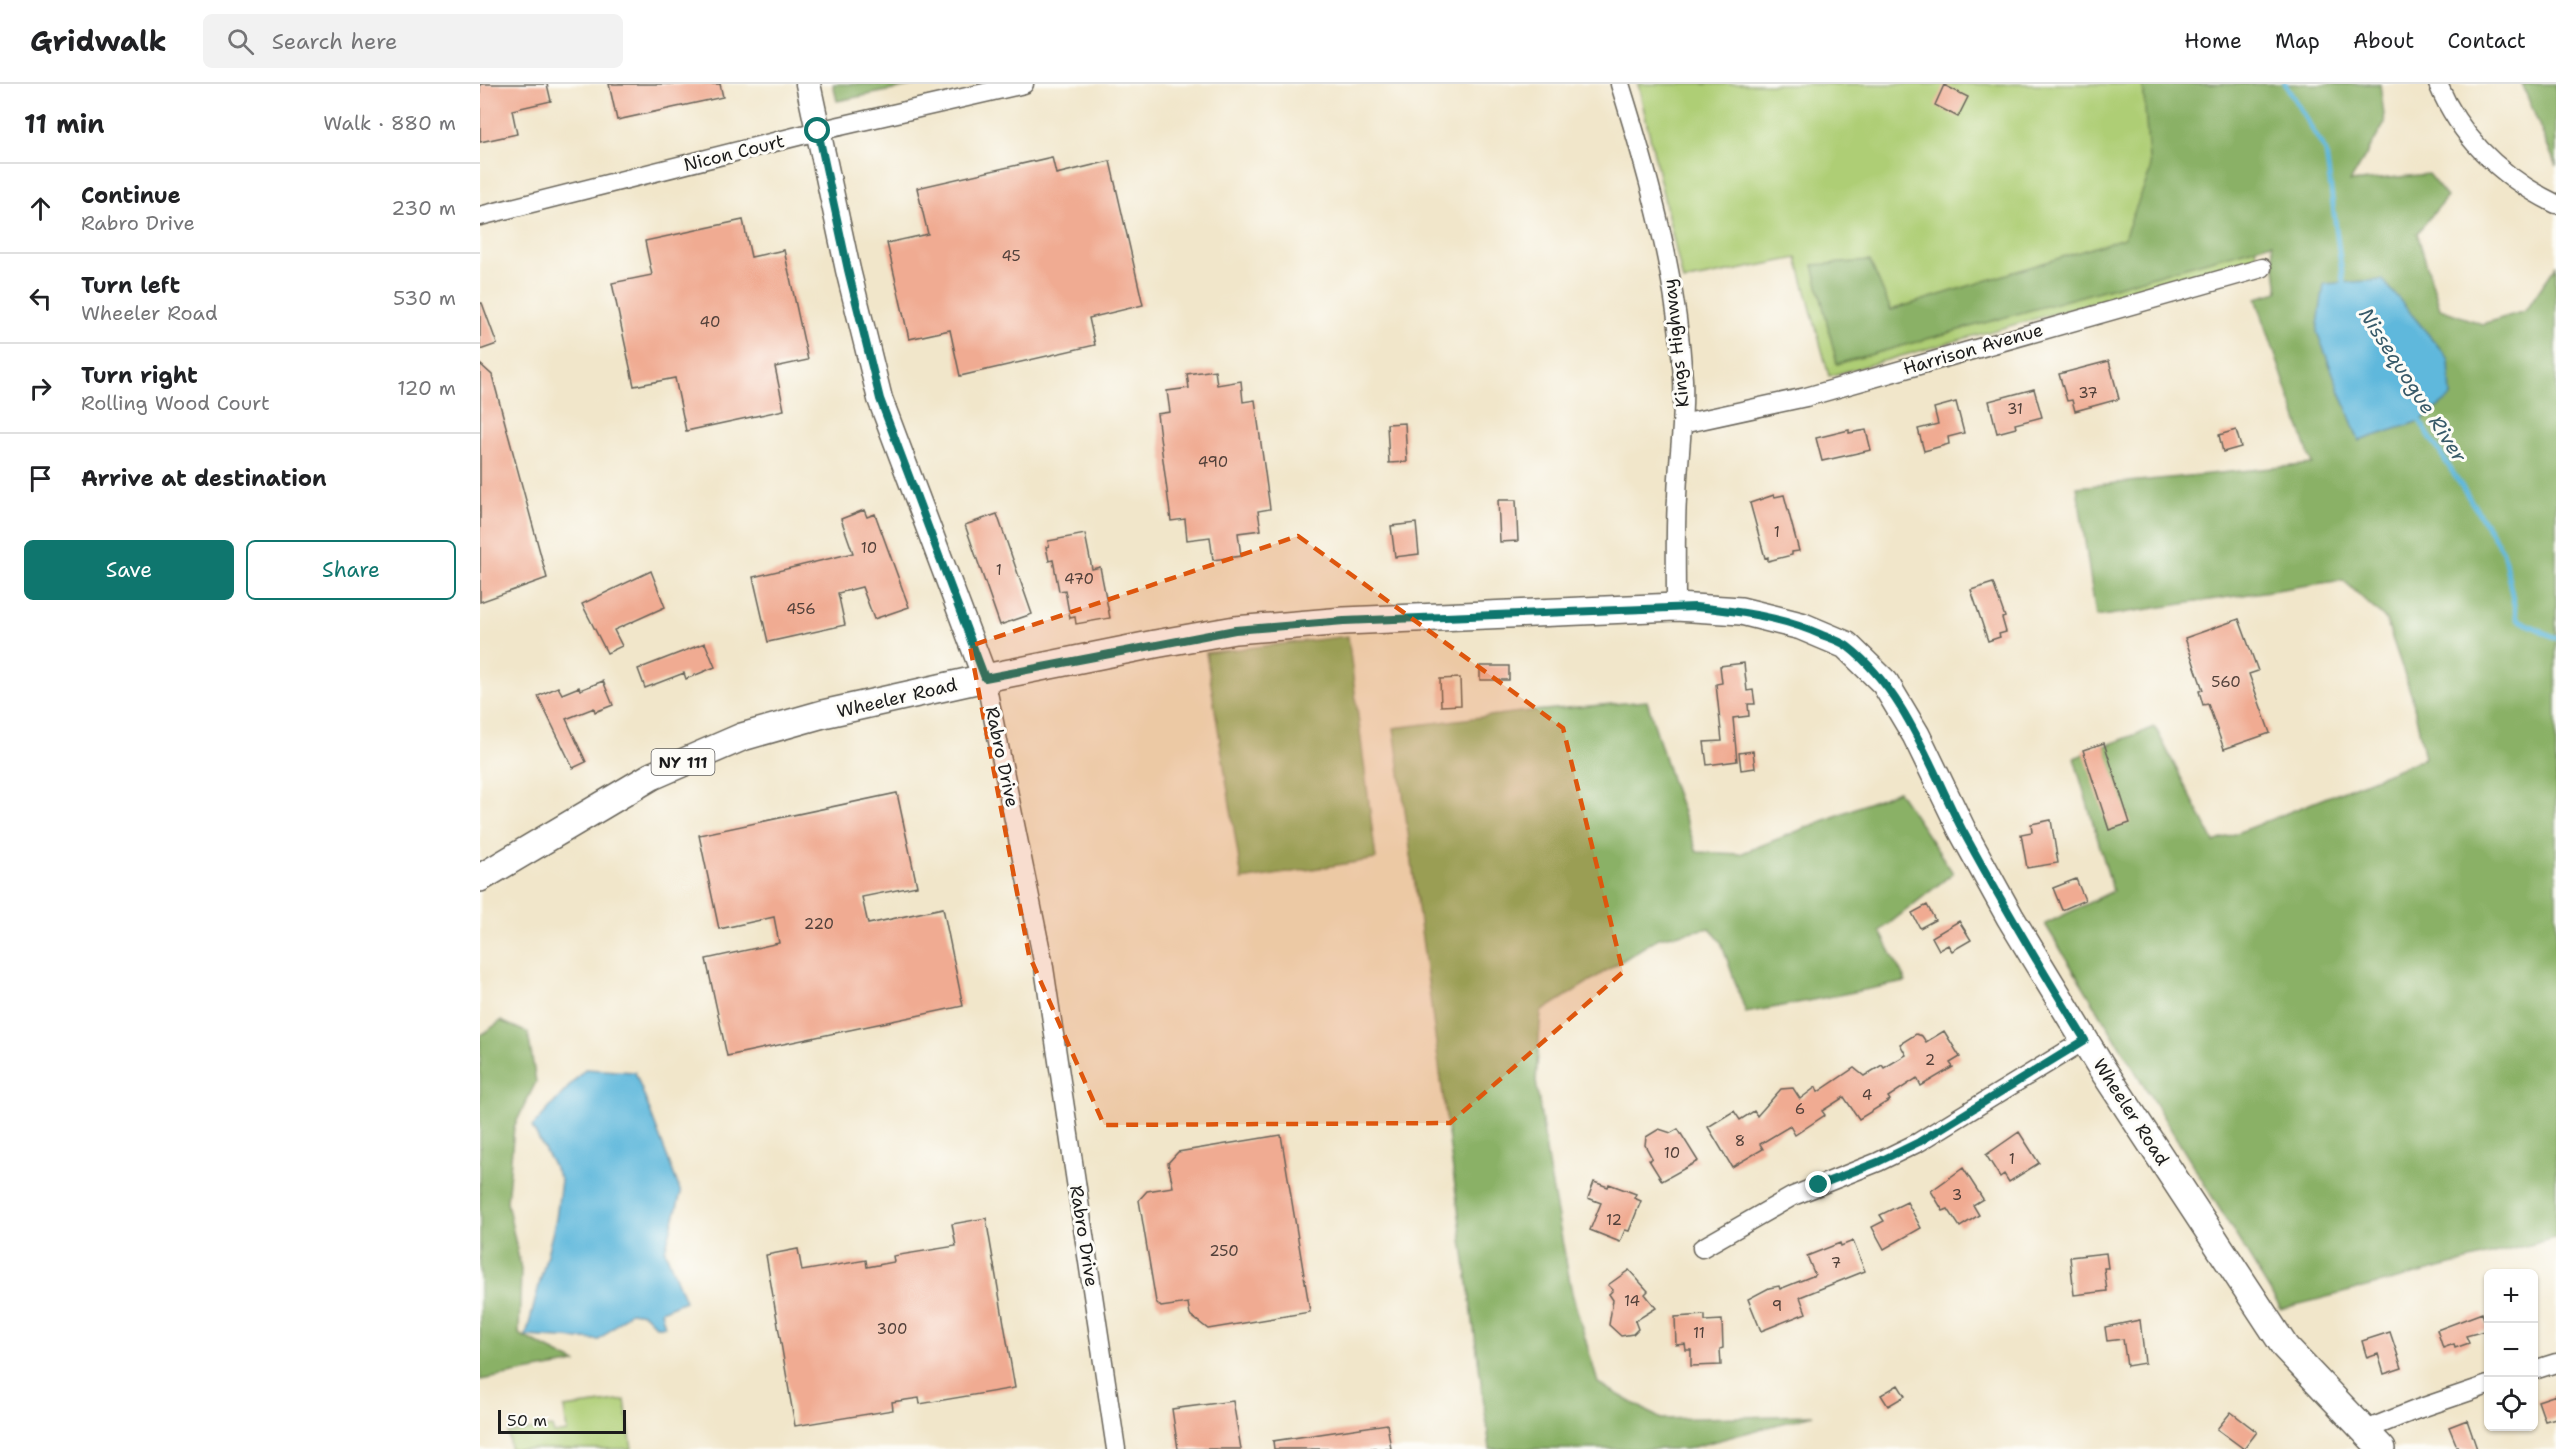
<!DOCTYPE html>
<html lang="en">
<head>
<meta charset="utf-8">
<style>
	:root { --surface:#fff; --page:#f2f2f2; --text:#202124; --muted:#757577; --line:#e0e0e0; --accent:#0f766e }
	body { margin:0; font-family:"Shantell Sans",sans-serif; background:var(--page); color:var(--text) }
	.controls { position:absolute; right:18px; bottom:18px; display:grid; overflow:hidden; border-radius:9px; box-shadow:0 2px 4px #0004 }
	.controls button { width:54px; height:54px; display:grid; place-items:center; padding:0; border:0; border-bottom:2px solid var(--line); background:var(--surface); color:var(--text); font:30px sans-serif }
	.scale { position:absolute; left:18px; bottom:15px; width:128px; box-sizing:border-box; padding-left:6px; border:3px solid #1c1c1c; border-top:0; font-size:16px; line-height:21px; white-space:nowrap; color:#1c1c1c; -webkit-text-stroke:4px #fdfcf7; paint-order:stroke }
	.stop { position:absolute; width:18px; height:18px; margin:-14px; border:4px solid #0f766e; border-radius:50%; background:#fff }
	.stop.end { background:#0f766e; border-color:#fff; box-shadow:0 2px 6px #0008 }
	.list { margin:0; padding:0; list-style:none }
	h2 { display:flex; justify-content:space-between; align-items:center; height:78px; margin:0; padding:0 24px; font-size:26px }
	h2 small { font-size:20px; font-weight:400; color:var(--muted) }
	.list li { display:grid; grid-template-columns:39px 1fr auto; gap:18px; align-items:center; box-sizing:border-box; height:90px; padding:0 24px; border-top:2px solid var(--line) }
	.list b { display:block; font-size:22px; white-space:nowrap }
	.list p { margin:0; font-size:20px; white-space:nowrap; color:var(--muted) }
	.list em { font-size:20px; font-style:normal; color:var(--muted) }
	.actions { display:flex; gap:12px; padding:18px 24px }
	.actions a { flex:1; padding:14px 0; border:2px solid var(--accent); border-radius:9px; text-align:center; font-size:21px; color:var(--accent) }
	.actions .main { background:var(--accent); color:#fff }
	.icon { flex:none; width:33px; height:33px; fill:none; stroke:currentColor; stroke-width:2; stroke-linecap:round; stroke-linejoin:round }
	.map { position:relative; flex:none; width:2076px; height:1365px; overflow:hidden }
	header { display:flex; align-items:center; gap:36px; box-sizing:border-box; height:84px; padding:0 30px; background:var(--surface); border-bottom:2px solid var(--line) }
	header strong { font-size:28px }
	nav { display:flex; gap:33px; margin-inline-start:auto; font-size:21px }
	.search { width:420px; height:54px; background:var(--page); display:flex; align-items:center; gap:15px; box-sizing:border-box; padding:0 21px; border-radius:9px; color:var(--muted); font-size:22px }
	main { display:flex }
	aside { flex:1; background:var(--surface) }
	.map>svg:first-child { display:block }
</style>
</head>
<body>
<header>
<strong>Gridwalk</strong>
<div class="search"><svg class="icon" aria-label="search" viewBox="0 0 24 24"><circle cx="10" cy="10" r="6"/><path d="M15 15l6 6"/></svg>Search here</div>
<nav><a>Home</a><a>Map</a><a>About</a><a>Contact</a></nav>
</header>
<main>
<aside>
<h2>11 min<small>Walk · 880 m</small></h2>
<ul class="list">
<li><svg class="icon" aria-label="ahead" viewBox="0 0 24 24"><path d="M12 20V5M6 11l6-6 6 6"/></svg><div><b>Continue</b><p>Rabro Drive</p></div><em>230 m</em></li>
<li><svg class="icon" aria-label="left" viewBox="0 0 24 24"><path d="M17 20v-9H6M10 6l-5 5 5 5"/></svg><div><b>Turn left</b><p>Wheeler Road</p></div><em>530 m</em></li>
<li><svg class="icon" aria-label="right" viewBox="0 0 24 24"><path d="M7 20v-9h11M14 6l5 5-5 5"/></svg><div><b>Turn right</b><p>Rolling Wood Court</p></div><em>120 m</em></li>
<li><svg class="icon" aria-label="arrive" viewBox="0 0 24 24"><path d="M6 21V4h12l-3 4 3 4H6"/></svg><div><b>Arrive at destination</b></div></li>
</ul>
<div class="actions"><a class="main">Save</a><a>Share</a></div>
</aside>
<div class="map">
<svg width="2076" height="1365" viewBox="0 0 2076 1365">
	<rect width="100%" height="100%" fill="#fdfcf7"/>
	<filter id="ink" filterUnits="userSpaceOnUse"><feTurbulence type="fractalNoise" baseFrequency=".0167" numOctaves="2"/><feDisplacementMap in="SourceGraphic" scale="12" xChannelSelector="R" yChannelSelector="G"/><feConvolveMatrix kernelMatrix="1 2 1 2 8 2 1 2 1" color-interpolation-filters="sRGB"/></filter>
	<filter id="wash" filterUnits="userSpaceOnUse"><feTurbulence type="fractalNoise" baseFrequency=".008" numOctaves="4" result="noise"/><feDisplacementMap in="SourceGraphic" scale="24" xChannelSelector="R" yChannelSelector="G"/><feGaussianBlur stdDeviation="1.35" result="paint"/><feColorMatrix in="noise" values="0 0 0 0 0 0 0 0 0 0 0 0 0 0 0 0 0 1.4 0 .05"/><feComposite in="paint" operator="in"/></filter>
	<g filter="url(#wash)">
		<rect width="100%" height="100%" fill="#f1e6ca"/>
		<!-- green -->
		<path fill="#aece75" stroke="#657548" stroke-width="1.5" d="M1158 0H1718L1778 173 1349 292 1317 174 1203 197Z
			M145 1316 152 1365H30L28 1349 72 1343 74 1350 87 1348 84 1324Z"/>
		<!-- forest -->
		<path fill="#8ab166" stroke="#536641" stroke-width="1.5" d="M353 0H443L357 17Z
			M1663 0H1900L1905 39 1870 98 1948 90 1967 113 1937 149 1960 225 2002 240 2045 227 2076 182V1154L1801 1225 1565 840 1633 807 1594 674 1675 643 1734 758 1945 674 1932 613 1906 536 1863 496 1616 533 1597 403 1832 380 1776 214 1798 208 1792 159 1357 280 1333 181 1390 177 1411 226 1644 154 1670 88Z
			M2042 0H2076V82Z
			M868 552 896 775 762 796 726 569Z
			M1167 617 1191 695 1217 768 1260 770 1418 707 1473 789 1400 847 1426 898 1266 929 1241 858 1230 844 1178 854 1061 928 1056 997 1069 1086 1092 1209 1118 1299 1181 1335 1333 1331 1206 1365H1010L914 644 1041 628Z
			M21 937 48 949 56 998 34 1043 27 1118 41 1185 39 1250 96 1279 0 1296V952Z"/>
		<!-- water -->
		<path fill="#5fb8dc" stroke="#3e6a7c" stroke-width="1.5" d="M1903 196 1969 275 1971 313 1940 337 1879 357 1837 248 1844 200Z
			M105 985 155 988 201 1109 185 1166 205 1217 181 1227 185 1242H176L164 1230 150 1228 119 1256 46 1252 76 1135 81 1096 52 1043Z"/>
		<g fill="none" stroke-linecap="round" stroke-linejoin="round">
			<!-- stream -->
			<path stroke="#5fb8dc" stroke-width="5" d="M1805 0 1846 68 1864 205
				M1936 331 2023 467 2037 535 2076 554"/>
		</g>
		<g id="blocks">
			<!-- building -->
			<path fill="#f0ab92" d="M0 0H67L71 17 32 26 37 50 0 58Z
				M129 0H240L243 13 137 36Z
				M1464 1 1488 13 1478 33 1455 21Z
				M572 73 576 90 630 77 663 221 609 234 615 261 480 292 470 246 429 255 407 159 448 150 437 104Z
				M263 136 271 173 304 166 328 276 295 283 304 326 206 347 195 294 154 302 132 199 172 191 165 157Z
				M0 219H2L17 260 0 266Z
				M1629 277 1639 315 1595 327 1592 316 1587 317 1579 290Z
				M0 280 12 291 67 494 0 518Z
				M735 286 737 301 761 297 763 318 775 316 790 425 778 427 781 446 758 449 761 472 733 476 730 453 707 456 705 435 691 437 677 330 690 328 687 307 709 304 707 290Z
				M1554 305 1562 333 1535 340 1536 344 1517 349 1509 317Z
				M1476 318 1484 349 1468 353 1469 360 1444 367 1438 345 1458 340 1454 324Z
				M925 339 927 378 909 379 907 340Z
				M1369 346V349L1386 346 1391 366 1342 377 1336 354Z
				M1756 346 1761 363 1743 368 1739 351Z
				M1294 411 1295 413 1304 411 1319 467 1312 468V471L1288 477V473L1285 474 1270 419Z
				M1018 416H1036L1038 457 1020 458Z
				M384 426 387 433 395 430 429 523 394 535 382 503 358 509 365 541 288 558 273 493 373 469 361 435Z
				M517 430 552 530 520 541 485 441Z
				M936 439 939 470 915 473 911 442Z
				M605 450 612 485 620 483 630 534 596 540 595 533 590 534 585 506 579 507 573 476 569 477 566 463 569 462 568 457Z
				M171 487 185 523 134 546 142 562 127 569 102 520Z
				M1513 499 1525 533 1522 534 1526 548 1519 550 1520 553 1508 557 1491 506Z
				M1759 535 1778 587 1769 590 1790 649 1744 665 1728 620 1723 621 1719 607 1723 606 1705 554Z
				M225 559 235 583 206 595 204 589 165 604 158 585Z
				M1264 579 1267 607 1273 606 1275 620H1268L1269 632 1253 634 1257 677 1227 681 1224 658 1242 657 1236 600 1242 599 1240 582Z
				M1000 582H1029V596H1000Z
				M980 594 981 621 961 622 960 595Z
				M123 597 133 621 115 628 114 624 86 635 106 678 93 684 58 612 78 603 82 610 99 603 100 606Z
				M1624 659 1650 739 1629 746 1603 666Z
				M1273 667 1275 684 1261 686 1259 669Z
				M417 709 437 802 382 813 388 840 463 824 483 922 247 972 226 875 299 859 294 833 239 845 219 751Z
				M1571 736 1578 779 1547 784 1541 750 1552 748 1551 740Z
				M1596 795 1605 816 1582 826 1573 804Z
				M1447 821 1455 836 1440 844 1432 829Z
				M1479 837 1491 856 1472 867 1468 861 1459 866 1452 853Z
				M1464 947 1480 973 1470 979 1473 983 1441 1002 1437 994 1408 1013 1410 1016 1379 1035 1364 1013 1342 1027 1345 1031 1315 1051 1310 1042 1280 1060 1283 1065 1252 1083 1228 1043 1254 1027 1260 1036 1274 1027 1277 1032 1301 1005 1313 1004 1320 1015 1336 1003 1338 1008 1374 984 1384 992 1402 981 1404 984 1426 971 1420 960 1436 950 1442 952 1446 958Z
				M1179 1045 1191 1049 1198 1045 1218 1077 1182 1097 1169 1076 1172 1074 1165 1061 1166 1053Z
				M1539 1048 1559 1079 1529 1098 1524 1090 1520 1093 1506 1071Z
				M801 1051 830 1228 728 1245 710 1231 708 1219 681 1223 676 1218 659 1116 667 1107 693 1103 688 1079 698 1068Z
				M1483 1084 1503 1115 1493 1121 1499 1131 1480 1143 1468 1125 1463 1127 1451 1107Z
				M1114 1098 1128 1103 1129 1100 1156 1110 1154 1114 1161 1117 1149 1147 1145 1146 1140 1158 1110 1146 1121 1119 1108 1114Z
				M1427 1118 1441 1144 1404 1165 1392 1143 1404 1137 1400 1131Z
				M506 1134 535 1304 440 1320 439 1314 412 1318 413 1326 315 1342 286 1171 318 1165 322 1187 386 1176 387 1183 414 1178 413 1172 476 1162 472 1140Z
				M1373 1157 1385 1187 1320 1213 1326 1229 1281 1247 1268 1215 1289 1204 1299 1202 1300 1205 1335 1191 1327 1172 1360 1159 1361 1162Z
				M1626 1169 1628 1184H1624L1627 1207 1594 1211 1590 1173Z
				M1149 1186 1168 1207 1165 1210 1176 1224 1155 1237 1158 1245 1153 1250 1141 1252 1129 1241 1133 1216 1129 1210 1133 1206 1128 1201Z
				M2002 1229 2008 1246 1986 1252 1989 1259 1975 1264 1974 1260 1963 1264 1957 1246Z
				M1225 1231V1237L1242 1236 1243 1264 1240 1265 1241 1281 1211 1282V1266H1206L1205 1260 1196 1261 1195 1233Z
				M1660 1236 1665 1279 1647 1282 1643 1255 1627 1257 1625 1243Z
				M1910 1248 1922 1284 1904 1290 1898 1270 1887 1274 1882 1257Z
				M1418 1301 1425 1312 1408 1322 1401 1311Z
				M2076 1311V1334L2065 1337 2058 1317Z
				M753 1317 761 1365H698L692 1325Z
				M1751 1328 1777 1348 1764 1365 1737 1345Z
				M1987 1336 1997 1365H1978L1969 1343Z
				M907 1340 911 1365H794L793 1357Z"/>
		</g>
	</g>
	<g filter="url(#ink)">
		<use href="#blocks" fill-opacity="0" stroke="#676359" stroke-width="1.5"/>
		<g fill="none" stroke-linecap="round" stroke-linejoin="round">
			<!-- street casing -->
			<g stroke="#676359" stroke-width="21">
				<path id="street" d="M1140 0C1170 96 1197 194 1203 295 1205 335 1198 374 1197 414 1195 450 1196 487 1196 523
					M1958 0C1981 55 2023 94 2076 120
					M0 132 338 47 544 0
					M1202 340 1326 313 1782 184
					M505 594 563 877 636 1365
					M1222 1164 1313 1112 1398 1078 1439 1058 1605 956
					M2054 1286 2076 1279
					M1883 1347 1938 1325 2008 1301"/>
			</g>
			<!-- secondary casing -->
			<g stroke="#676359" stroke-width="27">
				<path id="secondary" d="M328 0 368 186 400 315 505 594"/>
			</g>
			<!-- primary casing -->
			<g stroke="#676359" stroke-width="30">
				<path id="primary" d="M0 794 172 692 262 653 343 630 505 594 675 560 755 546 864 537 1196 523 1261 527 1321 542 1366 561 1405 599 1436 651 1482 746 1530 833 1621 983 1805 1263 1902 1365"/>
			</g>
			<!-- street -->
			<use href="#street" stroke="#fff" stroke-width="18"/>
			<!-- secondary -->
			<use href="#secondary" stroke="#fff" stroke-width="24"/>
			<!-- primary -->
			<use href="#primary" stroke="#fff" stroke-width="27"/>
		</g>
	</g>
	<g fill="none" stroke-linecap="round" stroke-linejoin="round" filter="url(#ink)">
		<!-- route -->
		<path stroke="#0f766e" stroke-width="8" d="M338 47 368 186 400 315 505 594 755 546 864 537 1215 523C1259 527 1302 533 1342 551 1350 554 1360 557 1367 562 1427 608 1450 685 1484 749 1522 819 1563 888 1605 956L1439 1058 1398 1078 1339 1101"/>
	</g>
	<!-- marked area -->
	<path fill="#de560d" fill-opacity="0.2" stroke="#de560d" stroke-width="4.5" stroke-dasharray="12 8" stroke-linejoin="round" d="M818 452 1083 644 1143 888 970 1039 624 1041 549 871 490 562Z"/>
	<g text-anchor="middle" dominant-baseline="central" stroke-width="6" stroke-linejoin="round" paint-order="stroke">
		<!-- number labels -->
		<g font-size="15" fill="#51403a">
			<text x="531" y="172">45</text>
			<text x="230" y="238">40</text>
			<text x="1608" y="309">37</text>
			<text x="1535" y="325">31</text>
			<text x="733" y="378">490</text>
			<text x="1297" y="448">1</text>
			<text x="389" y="464">10</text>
			<text x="519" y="486">1</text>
			<text x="599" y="495">470</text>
			<text x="321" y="525">456</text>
			<text x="1746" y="598">560</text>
			<text x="339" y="840">220</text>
			<text x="1450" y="976">2</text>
			<text x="1387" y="1011">4</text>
			<text x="1320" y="1025">6</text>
			<text x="1260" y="1057">8</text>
			<text x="1192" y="1069">10</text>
			<text x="1532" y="1075">1</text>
			<text x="1477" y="1111">3</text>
			<text x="1134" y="1136">12</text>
			<text x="744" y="1167">250</text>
			<text x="1356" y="1179">7</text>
			<text x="1152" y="1217">14</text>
			<text x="1297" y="1222">9</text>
			<text x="412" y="1245">300</text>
			<text x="1219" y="1249">11</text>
		</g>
		<!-- shield labels -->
		<rect fill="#fdfcf7" stroke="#605f5e" stroke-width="1.5" x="171.5" y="665" width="63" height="26" rx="4.5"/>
		<g font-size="16" font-weight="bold" fill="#1c1c1c">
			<text x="203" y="678">NY 111</text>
		</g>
		<!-- street labels -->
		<g font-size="18" fill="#1c1c1c" stroke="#fdfcf7">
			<text transform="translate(254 69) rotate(-14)">Nicon Court</text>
			<text transform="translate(1196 259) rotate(-96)">Kings Highway</text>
			<text transform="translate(1493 265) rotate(-16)">Harrison Avenue</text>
			<text transform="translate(417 614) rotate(-13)">Wheeler Road</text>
			<text transform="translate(522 673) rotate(78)">Rabro Drive</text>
			<text transform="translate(1651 1028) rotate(57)">Wheeler Road</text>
			<text transform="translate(604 1152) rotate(81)">Rabro Drive</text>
		</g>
		<!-- water labels -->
		<g font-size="20" font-style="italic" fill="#375a69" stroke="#fdfcf7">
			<text transform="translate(1933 301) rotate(57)">Nissequogue River</text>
		</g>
	</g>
</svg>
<div class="controls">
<button>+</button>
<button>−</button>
<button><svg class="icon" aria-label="locate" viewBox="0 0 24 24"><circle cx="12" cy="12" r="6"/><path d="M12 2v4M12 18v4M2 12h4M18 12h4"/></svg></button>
</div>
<div class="scale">50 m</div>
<div class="stop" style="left:338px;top:47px"></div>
<div class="stop end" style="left:1339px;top:1101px"></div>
</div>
</main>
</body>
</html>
